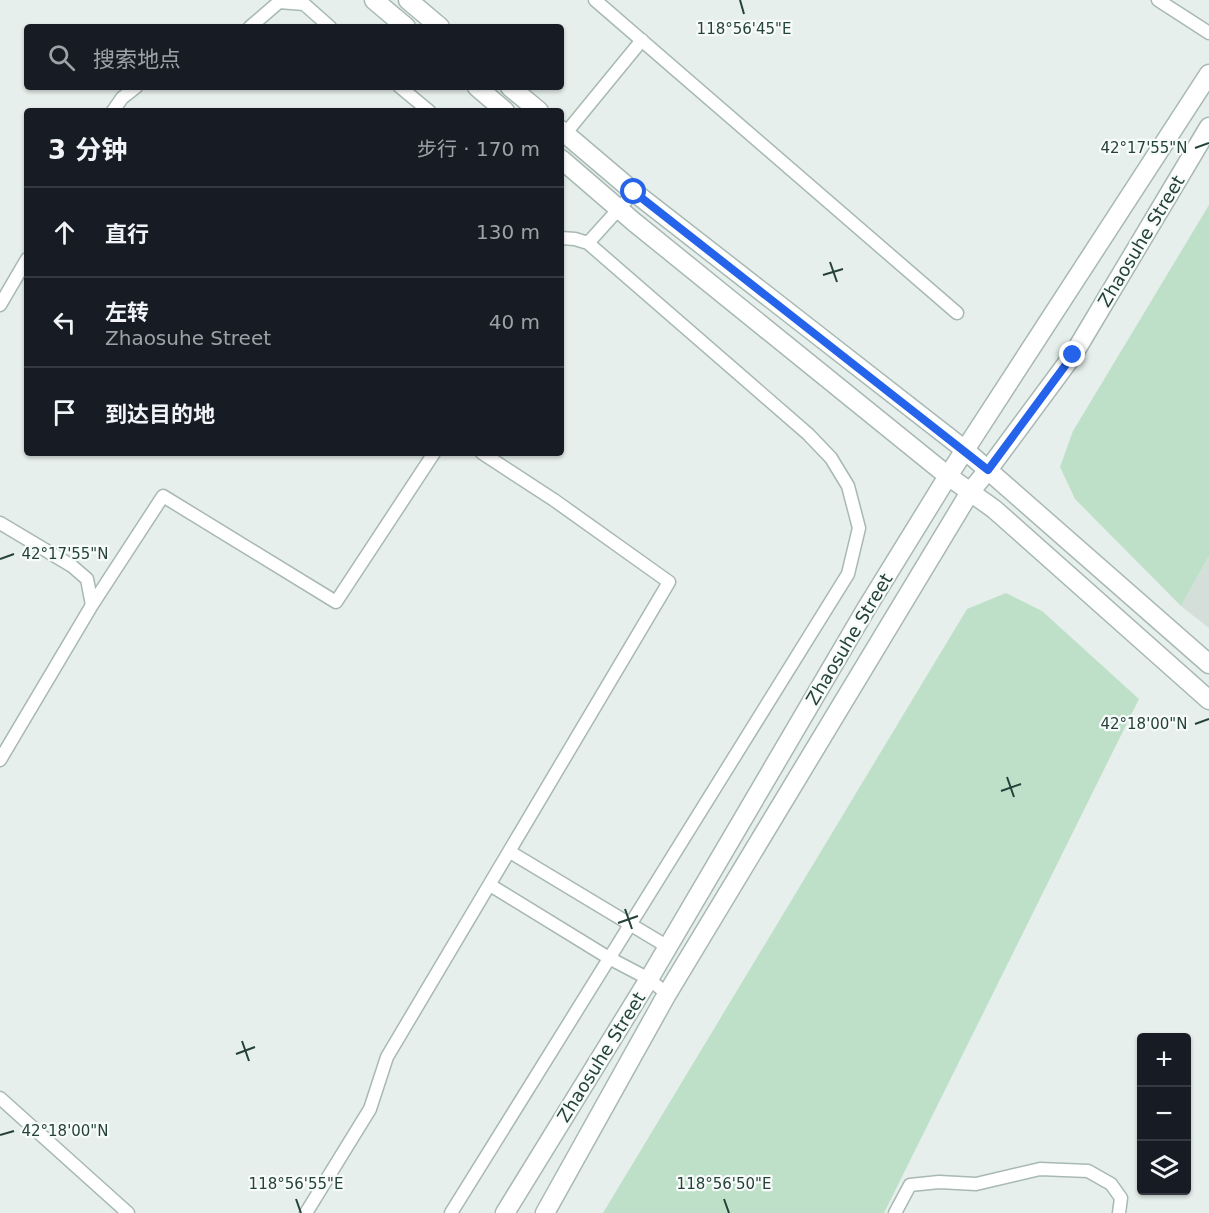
<!DOCTYPE html>
<html lang="zh">
<head>
<meta charset="utf-8">
<style>
	:root { --surface:#171b24; --page:#242831; --text:#f1f3f6; --muted:#9ea1a6; --line:#363941 }
	body { margin:0; font-family:"DejaVu Sans","Noto Sans SC",sans-serif; background:var(--page); color:var(--text) }
	.controls { position:absolute; right:18px; bottom:18px; display:grid; overflow:hidden; border-radius:6px; box-shadow:0 2px 4px #0004 }
	.controls button { width:54px; height:54px; display:grid; place-items:center; padding:0; border:0; border-bottom:2px solid var(--line); background:var(--surface); color:var(--text); font:30px sans-serif }
	.stop { position:absolute; width:18px; height:18px; margin:-14px; border:4px solid #2563eb; border-radius:50%; background:#fff }
	.stop.end { background:#2563eb; border-color:#fff; box-shadow:0 2px 6px #0008 }
	.list { margin:0; padding:0; list-style:none }
	h2 { display:flex; justify-content:space-between; align-items:center; height:78px; margin:0; padding:0 24px; font-size:26px }
	h2 small { font-size:20px; font-weight:400; color:var(--muted) }
	.list li { display:grid; grid-template-columns:39px 1fr auto; gap:18px; align-items:center; box-sizing:border-box; height:90px; padding:0 24px; border-top:2px solid var(--line) }
	.list b { display:block; font-size:22px; white-space:nowrap }
	.list p { margin:0; font-size:20px; white-space:nowrap; color:var(--muted) }
	.list em { font-size:20px; font-style:normal; color:var(--muted) }
	.icon { flex:none; width:33px; height:33px; fill:none; stroke:currentColor; stroke-width:2; stroke-linecap:round; stroke-linejoin:round }
	.map { position:relative; flex:none; width:1209px; height:1213px; overflow:hidden }
	.search { position:absolute; background:var(--surface); box-shadow:0 2px 4px #0004; left:24px; top:24px; width:540px; height:66px; display:flex; align-items:center; gap:15px; box-sizing:border-box; padding:0 21px; border-radius:6px; color:var(--muted); font-size:22px }
	.panel { position:absolute; background:var(--surface); box-shadow:0 2px 4px #0004; left:24px; top:108px; width:540px; height:348px; border-radius:6px }
	.map>svg:first-child { display:block }
</style>
</head>
<body>
<div class="map">
<svg width="1209" height="1213" viewBox="0 0 1209 1213">
	<rect width="100%" height="100%" fill="#e6efeb"/>
	<!-- built -->
	<path fill="#d4dfda" d="M1209 556V628L1181 606Z"/>
	<!-- green -->
	<path fill="#bfe0c8" d="M1209 205V556L1181 606 1075 499 1060 467 1073 431Z
		M1006 593 1042 611 1139 699 884 1213H603L967 609Z"/>
	<g fill="none" stroke-linecap="round" stroke-linejoin="round">
		<!-- service casing -->
		<g stroke="#a8b8b2" stroke-width="15">
			<path id="service" d="M595 0 957 313
				M1158 0 1209 33
				M250 27 279 2 304 4 330 27
				M400 87 429 111
				M113 111 122 98 136 87
				M565 134 642 40
				M588 243 634 192
				M0 305 27 259
				M0 523 72 566 87 579 92 605 0 760
				M92 605 163 496 336 602 434 453
				M510 852 668 947
				M490 885 609 958 649 979 667 994
				M0 1098 128 1213
				M306 1213 370 1109 387 1057 669 582 554 500 482 453
				M451 1213 848 574 859 528 848 486 831 458 808 434 588 243 575 239 561 238
				M895 1213 910 1185 939 1182 976 1184 1040 1169 1088 1171 1111 1184 1121 1198 1119 1213"/>
		</g>
		<!-- tertiary casing -->
		<g stroke="#a8b8b2" stroke-width="21">
			<path id="tertiary" d="M374 0 406 27
				M408 0 440 27
				M477 87 505 111
				M510 87 539 111
				M561 130 634 192 965 450 1209 664
				M561 159 634 222 948 476 994 509 1209 700
				M505 1213 649 979 866 609 948 476 1209 74
				M545 1213 667 994 970 492 988 470 1073 355 1209 127"/>
		</g>
		<!-- service -->
		<use href="#service" stroke="#fff" stroke-width="12"/>
		<!-- tertiary -->
		<use href="#tertiary" stroke="#fff" stroke-width="18"/>
	</g>
	<g fill="none" stroke-linecap="round" stroke-linejoin="round">
		<!-- route -->
		<path stroke="#2563eb" stroke-width="8" d="M634 192 988 470 1073 355"/>
	</g>
	<!-- ticks -->
	<path fill="none" stroke="#24423a" stroke-width="2" d="M740 0 744 14M1195 148 1209 143M830 262 837 282M823 275 843 269M0 559 14 554M1195 724 1209 719M1007 777 1014 797M1001 791 1021 784M625 909 632 929M618 923 638 916M242 1041 249 1061M236 1054 255 1047M0 1135 14 1131M296 1199 301 1213M724 1199 729 1213"/>
	<g text-anchor="middle" dominant-baseline="central" stroke-width="4.5" stroke-linejoin="round" paint-order="stroke">
		<!-- street labels -->
		<g font-size="18" fill="#24423a" stroke="#f7fbf9">
			<text transform="translate(1141 241) rotate(-59)">Zhaosuhe Street</text>
			<text transform="translate(849 639) rotate(-59)">Zhaosuhe Street</text>
			<text transform="translate(601 1057) rotate(-58)">Zhaosuhe Street</text>
		</g>
	</g>
	<g font-size="15" text-anchor="middle" fill="#24423a" stroke="#f7fbf9" stroke-width="4.5" stroke-linejoin="round" paint-order="stroke">
		<text x="744" y="34">118°56'45"E</text>
		<text x="1144" y="153">42°17'55"N</text>
		<text x="65" y="559">42°17'55"N</text>
		<text x="1144" y="729">42°18'00"N</text>
		<text x="65" y="1136">42°18'00"N</text>
		<text x="296" y="1189">118°56'55"E</text>
		<text x="724" y="1189">118°56'50"E</text>
	</g>
</svg>
<div class="controls">
<button>+</button>
<button>−</button>
<button><svg class="icon" aria-label="layers" viewBox="0 0 24 24"><path d="M12 4l9 5-9 5-9-5zM3 14l9 5 9-5"/></svg></button>
</div>
<div class="stop" style="left:634px;top:192px"></div>
<div class="stop end" style="left:1073px;top:355px"></div>
<div class="search"><svg class="icon" aria-label="search" viewBox="0 0 24 24"><circle cx="10" cy="10" r="6"/><path d="M15 15l6 6"/></svg>搜索地点</div>
<section class="panel">
<h2>3 分钟<small>步行 · 170 m</small></h2>
<ul class="list">
<li><svg class="icon" aria-label="ahead" viewBox="0 0 24 24"><path d="M12 20V5M6 11l6-6 6 6"/></svg><div><b>直行</b></div><em>130 m</em></li>
<li><svg class="icon" aria-label="left" viewBox="0 0 24 24"><path d="M17 20v-9H6M10 6l-5 5 5 5"/></svg><div><b>左转</b><p>Zhaosuhe Street</p></div><em>40 m</em></li>
<li><svg class="icon" aria-label="arrive" viewBox="0 0 24 24"><path d="M6 21V4h12l-3 4 3 4H6"/></svg><div><b>到达目的地</b></div></li>
</ul>
</section>
</div>
</body>
</html>
